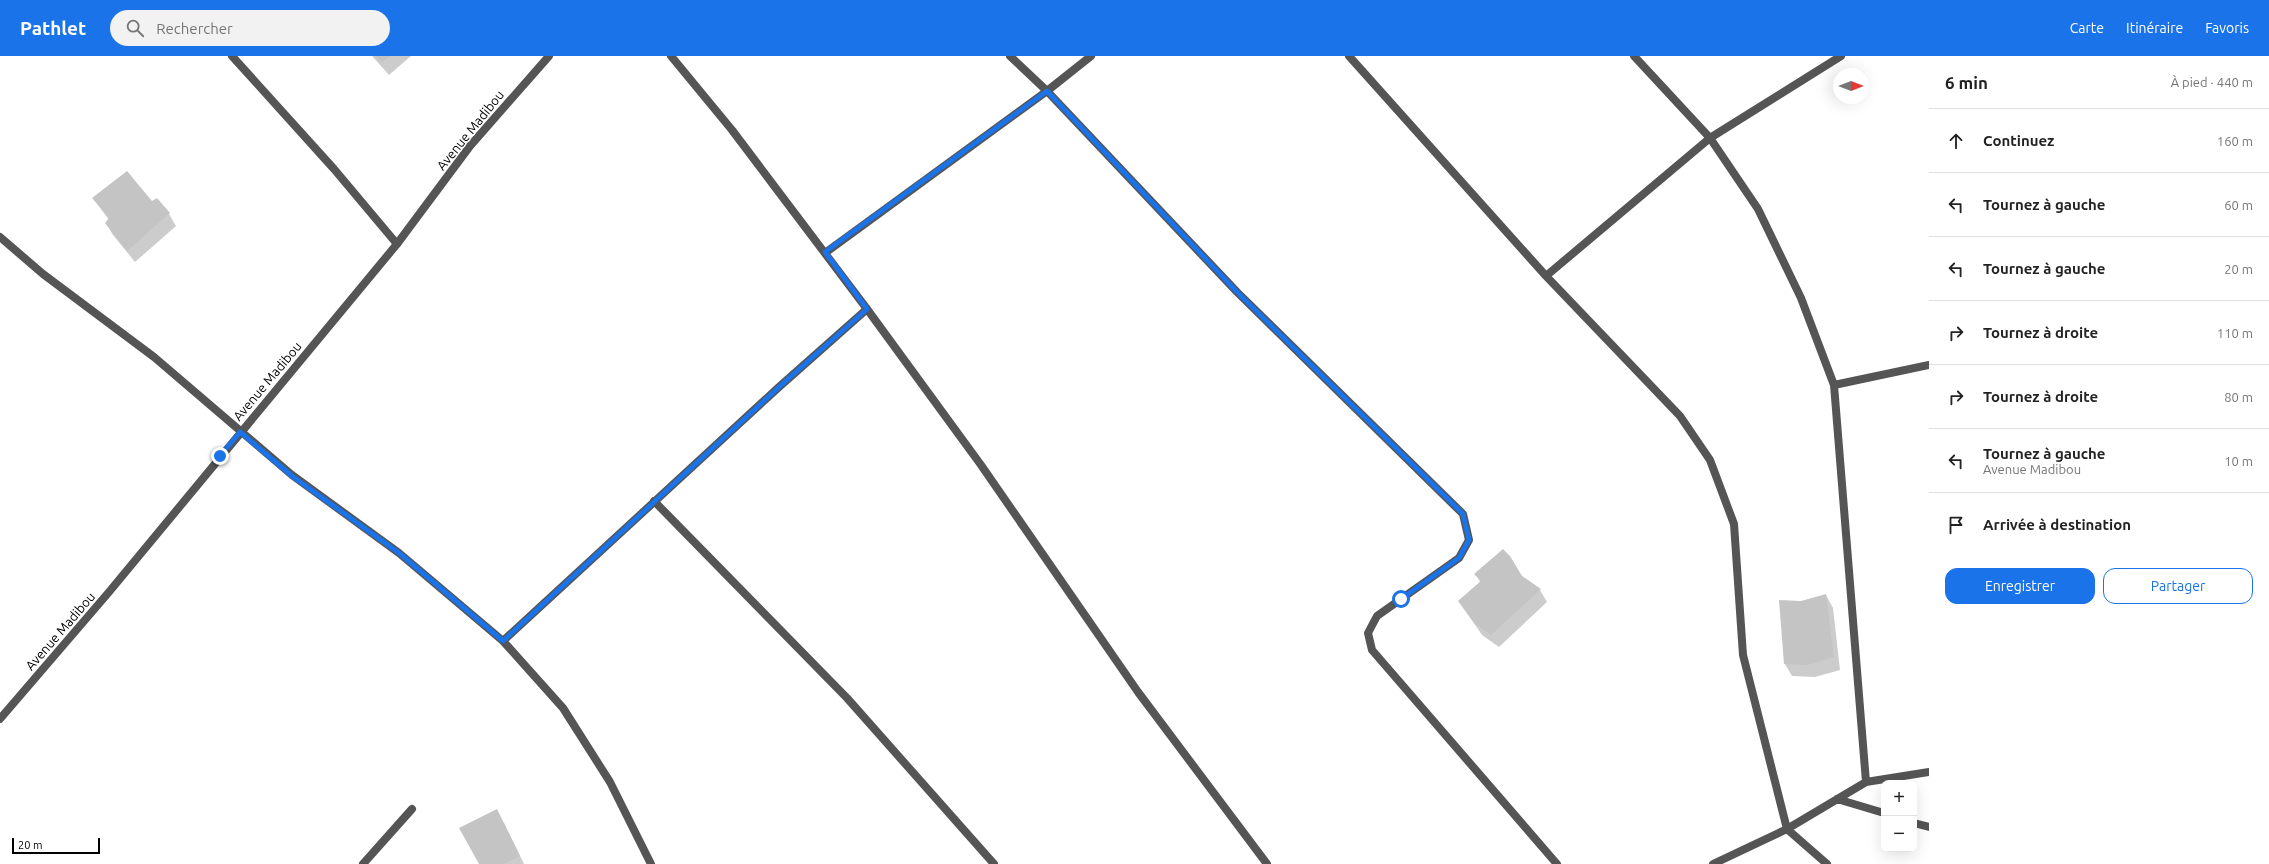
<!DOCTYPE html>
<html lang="fr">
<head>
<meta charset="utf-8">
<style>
	:root { --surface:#fff; --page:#f2f2f2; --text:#222; --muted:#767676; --line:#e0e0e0; --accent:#1a73e8 }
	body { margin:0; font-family:Ubuntu,sans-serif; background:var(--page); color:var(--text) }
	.controls { position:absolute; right:12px; bottom:12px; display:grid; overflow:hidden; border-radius:8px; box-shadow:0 4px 16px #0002 }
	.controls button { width:36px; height:36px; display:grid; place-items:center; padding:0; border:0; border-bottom:1px solid var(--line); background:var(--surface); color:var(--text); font:20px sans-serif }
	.compass { position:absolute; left:1833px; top:12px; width:36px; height:36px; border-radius:50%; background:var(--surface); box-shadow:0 4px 16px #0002; rotate:90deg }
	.scale { position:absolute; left:12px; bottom:10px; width:88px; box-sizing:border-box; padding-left:4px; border:2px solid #000; border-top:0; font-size:11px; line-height:14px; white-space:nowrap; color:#000; -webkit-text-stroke:3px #fff; paint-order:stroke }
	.stop { position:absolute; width:12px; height:12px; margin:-9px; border:3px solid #1a73e8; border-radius:50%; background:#fff }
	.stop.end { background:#1a73e8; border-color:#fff; box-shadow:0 1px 4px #0008 }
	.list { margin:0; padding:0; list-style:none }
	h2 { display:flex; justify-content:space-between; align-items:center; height:52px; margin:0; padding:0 16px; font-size:17px }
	h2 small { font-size:13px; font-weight:400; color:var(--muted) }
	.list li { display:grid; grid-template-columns:26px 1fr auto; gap:12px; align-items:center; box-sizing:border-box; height:64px; padding:0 16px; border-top:1px solid var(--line) }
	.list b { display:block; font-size:15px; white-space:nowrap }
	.list p { margin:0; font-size:13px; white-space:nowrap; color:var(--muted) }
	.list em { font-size:13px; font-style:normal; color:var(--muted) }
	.actions { display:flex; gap:8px; padding:12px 16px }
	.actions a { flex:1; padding:9px 0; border:1px solid var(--accent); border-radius:12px; text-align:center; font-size:14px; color:var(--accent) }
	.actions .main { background:var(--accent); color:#fff }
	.icon { flex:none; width:22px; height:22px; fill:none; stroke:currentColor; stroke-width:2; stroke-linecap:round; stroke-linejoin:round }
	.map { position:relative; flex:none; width:1929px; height:808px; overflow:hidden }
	header { display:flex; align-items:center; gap:24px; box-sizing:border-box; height:56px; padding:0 20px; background:var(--accent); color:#fff }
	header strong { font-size:19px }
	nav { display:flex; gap:22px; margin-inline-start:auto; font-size:14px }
	.search { width:280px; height:36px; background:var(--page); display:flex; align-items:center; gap:10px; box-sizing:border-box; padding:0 14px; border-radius:22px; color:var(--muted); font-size:15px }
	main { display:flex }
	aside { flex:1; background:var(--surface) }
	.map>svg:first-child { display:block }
</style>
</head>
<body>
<header>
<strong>Pathlet</strong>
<div class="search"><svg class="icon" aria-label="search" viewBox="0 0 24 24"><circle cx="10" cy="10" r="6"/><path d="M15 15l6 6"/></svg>Rechercher</div>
<nav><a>Carte</a><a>Itinéraire</a><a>Favoris</a></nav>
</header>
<main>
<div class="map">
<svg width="1929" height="808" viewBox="0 0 1929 808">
	<rect width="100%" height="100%" fill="#fff"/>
	<!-- shadow -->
	<path fill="#0003" d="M372 0H411L389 19Z
		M93 142 151 146 169 158 176 170 135 206 113 179 106 167 109 164Z
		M1476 518 1521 520 1540 534 1547 546 1499 591 1482 579 1459 545 1480 526Z
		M1826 539 1833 552 1840 614 1815 621 1792 620 1785 608 1801 546Z
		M504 767 524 808H480Z"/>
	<!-- building -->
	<path fill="#c4c4c4" d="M375 0H390L381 7Z
		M127 115 152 145 157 142 170 157 127 195 105 167 109 162 92 142Z
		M1503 493 1510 500 1522 520 1541 533 1491 579 1474 567 1458 545 1481 525 1474 518Z
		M1826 538 1834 601 1807 609 1784 608 1779 544 1801 545Z
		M497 753 520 800 503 808H479L459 772Z"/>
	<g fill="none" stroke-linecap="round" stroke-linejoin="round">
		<!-- minor -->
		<path stroke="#555" stroke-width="8" d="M232 0 334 113 397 188
			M671 0 732 74 867 253 981 409 1138 636 1267 808
			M1010 0 1047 35 1237 236 1463 458 1469 484 1459 502 1377 560 1368 577 1372 594 1557 808
			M1349 0 1546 220 1680 360 1710 404 1734 468 1743 599 1787 773 1827 808
			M1634 0 1710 82 1758 153 1801 242 1834 329 1866 726
			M0 181 43 218 154 301 292 419 399 497 503 585 563 652 610 726 651 808
			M825 197 1047 35 1091 0
			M1546 220 1710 82 1841 0
			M1834 329 1929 309
			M654 445 847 642 994 808
			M503 585 779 331 867 253
			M1837 743 1884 757
			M1914 767 1929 771
			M363 808 412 753
			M1713 808 1787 773 1866 726 1929 716"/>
		<!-- tertiary -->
		<path stroke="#555" stroke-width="8" d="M0 663 109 536 397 188 470 90 549 0"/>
	</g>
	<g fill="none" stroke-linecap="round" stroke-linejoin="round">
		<!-- route -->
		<path stroke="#1a73e8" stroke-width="5" d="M220 400 240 376 292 420 399 497 503 585 779 331 867 253 825 196 1047 35 1237 236 1463 458 1469 484 1459 502 1401 543"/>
	</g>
	<g text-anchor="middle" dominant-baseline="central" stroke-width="3" stroke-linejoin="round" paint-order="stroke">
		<!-- street labels -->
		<g font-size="13" fill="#000" stroke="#fff">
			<text transform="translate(470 74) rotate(-51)">Avenue Madibou</text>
			<text transform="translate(267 325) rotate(-50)">Avenue Madibou</text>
			<text transform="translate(60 575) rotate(-49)">Avenue Madibou</text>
		</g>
	</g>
</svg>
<div class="controls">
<button>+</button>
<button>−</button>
</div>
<svg class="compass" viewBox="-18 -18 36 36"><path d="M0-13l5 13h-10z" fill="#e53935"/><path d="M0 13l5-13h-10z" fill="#767676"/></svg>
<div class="scale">20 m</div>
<div class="stop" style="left:1401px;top:543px"></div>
<div class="stop end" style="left:220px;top:400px"></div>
</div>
<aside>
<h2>6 min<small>À pied · 440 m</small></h2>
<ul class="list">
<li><svg class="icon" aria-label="ahead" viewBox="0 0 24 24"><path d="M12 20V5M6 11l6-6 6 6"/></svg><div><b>Continuez</b></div><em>160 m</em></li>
<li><svg class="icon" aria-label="left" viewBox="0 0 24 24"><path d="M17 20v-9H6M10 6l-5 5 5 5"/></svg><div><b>Tournez à gauche</b></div><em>60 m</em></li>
<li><svg class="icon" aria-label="left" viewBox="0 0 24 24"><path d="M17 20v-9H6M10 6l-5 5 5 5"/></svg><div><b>Tournez à gauche</b></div><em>20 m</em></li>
<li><svg class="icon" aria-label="right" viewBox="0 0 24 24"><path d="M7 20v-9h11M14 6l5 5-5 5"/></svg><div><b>Tournez à droite</b></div><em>110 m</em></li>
<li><svg class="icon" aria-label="right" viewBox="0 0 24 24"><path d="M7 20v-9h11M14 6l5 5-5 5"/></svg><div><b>Tournez à droite</b></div><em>80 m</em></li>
<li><svg class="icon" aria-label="left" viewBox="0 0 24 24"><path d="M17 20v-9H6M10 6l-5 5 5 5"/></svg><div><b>Tournez à gauche</b><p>Avenue Madibou</p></div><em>10 m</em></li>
<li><svg class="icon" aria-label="arrive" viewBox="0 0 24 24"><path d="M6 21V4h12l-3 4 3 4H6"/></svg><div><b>Arrivée à destination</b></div></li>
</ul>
<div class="actions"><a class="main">Enregistrer</a><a>Partager</a></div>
</aside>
</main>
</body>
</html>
